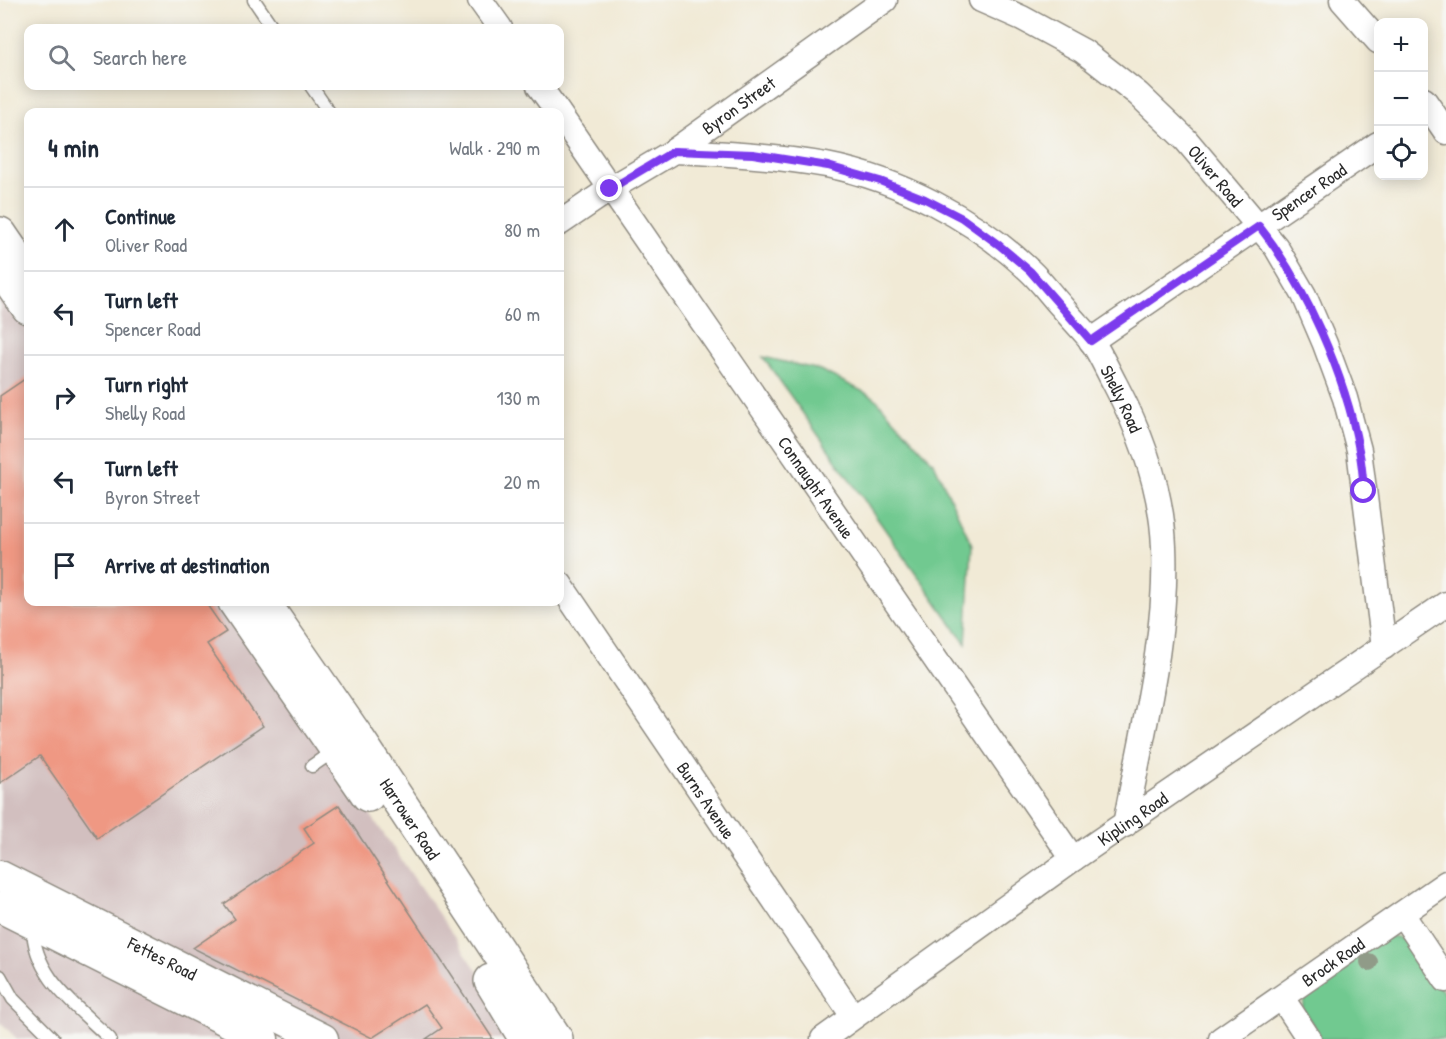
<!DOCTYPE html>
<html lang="en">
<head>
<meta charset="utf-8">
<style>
	:root { --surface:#fff; --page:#f2f2f3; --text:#1f2937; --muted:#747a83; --line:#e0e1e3 }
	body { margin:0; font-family:"Patrick Hand",sans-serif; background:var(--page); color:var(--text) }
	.controls { position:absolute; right:18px; top:18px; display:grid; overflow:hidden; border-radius:12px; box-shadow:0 3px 15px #0003 }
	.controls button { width:54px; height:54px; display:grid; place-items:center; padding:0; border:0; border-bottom:2px solid var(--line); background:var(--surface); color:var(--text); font:30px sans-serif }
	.stop { position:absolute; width:18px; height:18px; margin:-14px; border:4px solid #7c3aed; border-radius:50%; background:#fff }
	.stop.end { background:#7c3aed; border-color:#fff; box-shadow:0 2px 6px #0008 }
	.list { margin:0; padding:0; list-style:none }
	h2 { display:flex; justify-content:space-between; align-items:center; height:78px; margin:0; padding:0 24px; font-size:26px }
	h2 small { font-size:20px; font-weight:400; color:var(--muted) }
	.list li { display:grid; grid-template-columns:39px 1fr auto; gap:18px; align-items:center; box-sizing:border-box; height:84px; padding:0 24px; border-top:2px solid var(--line) }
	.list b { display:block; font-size:22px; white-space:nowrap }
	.list p { margin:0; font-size:20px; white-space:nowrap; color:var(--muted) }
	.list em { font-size:20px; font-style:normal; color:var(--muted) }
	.icon { flex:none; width:33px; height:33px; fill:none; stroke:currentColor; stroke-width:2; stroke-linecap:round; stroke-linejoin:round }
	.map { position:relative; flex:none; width:1446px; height:1039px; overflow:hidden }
	.search { position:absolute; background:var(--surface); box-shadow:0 3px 15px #0003; left:24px; top:24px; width:540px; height:66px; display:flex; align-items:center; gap:15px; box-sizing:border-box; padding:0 21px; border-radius:12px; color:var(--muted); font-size:22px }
	.panel { position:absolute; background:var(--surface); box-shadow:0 3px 15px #0003; left:24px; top:108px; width:540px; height:498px; border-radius:12px }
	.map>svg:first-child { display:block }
</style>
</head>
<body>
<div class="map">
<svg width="1446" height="1039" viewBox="0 0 1446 1039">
	<rect width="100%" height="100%" fill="#f6f6f2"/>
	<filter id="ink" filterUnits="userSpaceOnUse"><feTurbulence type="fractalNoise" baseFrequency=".0167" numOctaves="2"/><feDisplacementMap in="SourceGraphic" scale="12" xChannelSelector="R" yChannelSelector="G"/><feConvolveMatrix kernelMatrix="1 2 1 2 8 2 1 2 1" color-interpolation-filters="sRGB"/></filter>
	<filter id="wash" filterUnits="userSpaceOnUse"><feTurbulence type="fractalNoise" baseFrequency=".008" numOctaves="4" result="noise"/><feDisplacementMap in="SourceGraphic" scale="24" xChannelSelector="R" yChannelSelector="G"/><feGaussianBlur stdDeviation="1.35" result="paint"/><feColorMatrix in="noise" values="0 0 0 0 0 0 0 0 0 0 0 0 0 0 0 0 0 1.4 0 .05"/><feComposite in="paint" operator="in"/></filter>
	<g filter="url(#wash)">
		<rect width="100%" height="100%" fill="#f1ead6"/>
		<!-- industrial -->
		<path fill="#d2bfbf" d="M0 272 28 314V602H225L524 1039H17L0 1022Z"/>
		<!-- green -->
		<path fill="#71c990" stroke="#4e7a5e" stroke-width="1.5" d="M763 357 820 370 874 397 934 463 972 545 966 644Z
			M1393 936 1400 938 1411 945 1446 996V1039H1321L1302 1008 1306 991 1382 938Z"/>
		<g id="blocks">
			<!-- building -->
			<path fill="#ef9883" d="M28 377V602H205L226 632 207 644 263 726 97 838 40 756 0 783V396Z
				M339 805 493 1039H426L442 1028 425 1004 372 1038 193 948 235 919 224 904 314 843 304 828Z"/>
		</g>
	</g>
	<g filter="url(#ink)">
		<use href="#blocks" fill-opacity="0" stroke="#8e8a80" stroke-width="1.5"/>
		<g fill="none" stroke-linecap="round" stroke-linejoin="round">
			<!-- service casing -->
			<g stroke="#8e8a80" stroke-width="15">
				<path id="service" d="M254 0 273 28
					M311 86 329 112
					M312 766 335 750
					M33 925C32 976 77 1006 110 1039
					M0 976 13 999 53 1039"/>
			</g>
			<!-- minor casing -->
			<g stroke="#8e8a80" stroke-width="27">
				<g id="minor">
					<path d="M480 0 500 28"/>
					<path id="s1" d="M981 0 1022 18 1083 51 1138 94 1186 140 1276 247 1304 295 1325 344 1345 398 1359 450 1384 647"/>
					<path d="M1342 0 1378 41"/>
					<path d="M539 86 558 112"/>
					<path d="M1424 100 1446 132"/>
					<path id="s2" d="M560 115 1073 859"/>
					<path id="s3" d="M674 151C725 153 775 156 826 165 899 179 975 219 1029 270 1041 281 1051 295 1062 307 1071 318 1082 329 1091 340 1100 353 1107 369 1115 384 1141 433 1162 491 1164 547 1168 636 1141 737 1125 825"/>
					<path id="s4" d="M560 223 610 189 674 151 885 0"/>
					<path id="s5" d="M1091 341 1378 144"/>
					<path id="s6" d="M560 584 853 1016"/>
					<path d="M1402 914 1446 980"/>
					<path d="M1282 998 1309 1039"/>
					<path id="s7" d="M823 1039 1073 859 1446 604"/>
					<path id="s8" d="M1221 1039 1446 883"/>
				</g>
			</g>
			<!-- tertiary casing -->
			<g stroke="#8e8a80" stroke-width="33">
				<g id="tertiary">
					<path id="s9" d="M0 876 323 1039"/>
					<path d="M0 907 263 1039"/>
				</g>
			</g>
			<!-- secondary casing -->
			<g stroke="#8e8a80" stroke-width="36">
				<g id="secondary">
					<path d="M0 234 28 275"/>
					<path d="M0 267 28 307"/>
					<path d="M235 602 368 795"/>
					<path id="s10" d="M263 602 356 736 556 1039"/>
					<path d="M491 981 526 1039"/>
				</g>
			</g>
			<!-- service -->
			<use href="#service" stroke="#fff" stroke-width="12"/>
			<!-- minor -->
			<use href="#minor" stroke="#fff" stroke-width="24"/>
			<!-- tertiary -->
			<use href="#tertiary" stroke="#fff" stroke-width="30"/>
			<!-- secondary -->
			<use href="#secondary" stroke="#fff" stroke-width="33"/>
		</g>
		<!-- trees -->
		<circle fill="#909b88" cx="1369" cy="962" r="9"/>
	</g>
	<g fill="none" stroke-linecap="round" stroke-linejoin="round" filter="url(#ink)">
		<!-- route -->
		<path stroke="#7c3aed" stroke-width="8" d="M610 189 674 151 753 154 828 166 880 181 925 199 962 218 999 245 1030 271 1091 341 1259 226C1305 284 1346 377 1359 450 1362 463 1363 477 1364 491"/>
	</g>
	<g text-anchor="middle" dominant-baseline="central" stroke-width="6" stroke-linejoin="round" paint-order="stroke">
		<!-- street labels -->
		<g font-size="18" fill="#2b2b2b" stroke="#f6f6f2">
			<text stroke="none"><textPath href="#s4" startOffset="214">Byron Street</textPath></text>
			<text stroke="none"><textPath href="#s1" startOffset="297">Oliver Road</textPath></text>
			<text stroke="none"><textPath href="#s5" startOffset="264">Spencer Road</textPath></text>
			<text stroke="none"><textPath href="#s3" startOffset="544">Shelly Road</textPath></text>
			<text stroke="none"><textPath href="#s2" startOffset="452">Connaught Avenue</textPath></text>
			<text stroke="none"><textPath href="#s6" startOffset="261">Burns Avenue</textPath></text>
			<text stroke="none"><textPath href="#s10" startOffset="262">Harrower Road</textPath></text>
			<text stroke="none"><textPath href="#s7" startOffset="380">Kipling Road</textPath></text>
			<text stroke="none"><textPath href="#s9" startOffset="182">Fettes Road</textPath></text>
			<text stroke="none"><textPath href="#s8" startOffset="136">Brock Road</textPath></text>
		</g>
	</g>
</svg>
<div class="controls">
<button>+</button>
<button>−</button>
<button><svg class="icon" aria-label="locate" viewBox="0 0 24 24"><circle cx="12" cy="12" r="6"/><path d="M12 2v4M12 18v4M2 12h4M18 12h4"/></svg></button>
</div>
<div class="stop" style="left:1364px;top:491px"></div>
<div class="stop end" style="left:610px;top:189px"></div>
<div class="search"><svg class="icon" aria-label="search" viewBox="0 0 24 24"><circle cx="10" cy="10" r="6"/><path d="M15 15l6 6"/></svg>Search here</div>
<section class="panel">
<h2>4 min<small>Walk · 290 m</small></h2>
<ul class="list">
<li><svg class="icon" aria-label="ahead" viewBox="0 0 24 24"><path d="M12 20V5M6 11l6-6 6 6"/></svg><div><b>Continue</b><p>Oliver Road</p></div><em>80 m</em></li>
<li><svg class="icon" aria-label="left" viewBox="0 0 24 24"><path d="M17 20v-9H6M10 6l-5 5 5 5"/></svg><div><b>Turn left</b><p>Spencer Road</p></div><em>60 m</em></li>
<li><svg class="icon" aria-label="right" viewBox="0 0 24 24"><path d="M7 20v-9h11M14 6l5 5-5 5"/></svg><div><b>Turn right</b><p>Shelly Road</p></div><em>130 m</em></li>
<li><svg class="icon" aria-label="left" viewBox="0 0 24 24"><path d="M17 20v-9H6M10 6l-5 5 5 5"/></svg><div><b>Turn left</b><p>Byron Street</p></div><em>20 m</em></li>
<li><svg class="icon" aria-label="arrive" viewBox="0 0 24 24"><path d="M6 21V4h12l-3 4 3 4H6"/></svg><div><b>Arrive at destination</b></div></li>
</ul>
</section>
</div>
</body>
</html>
